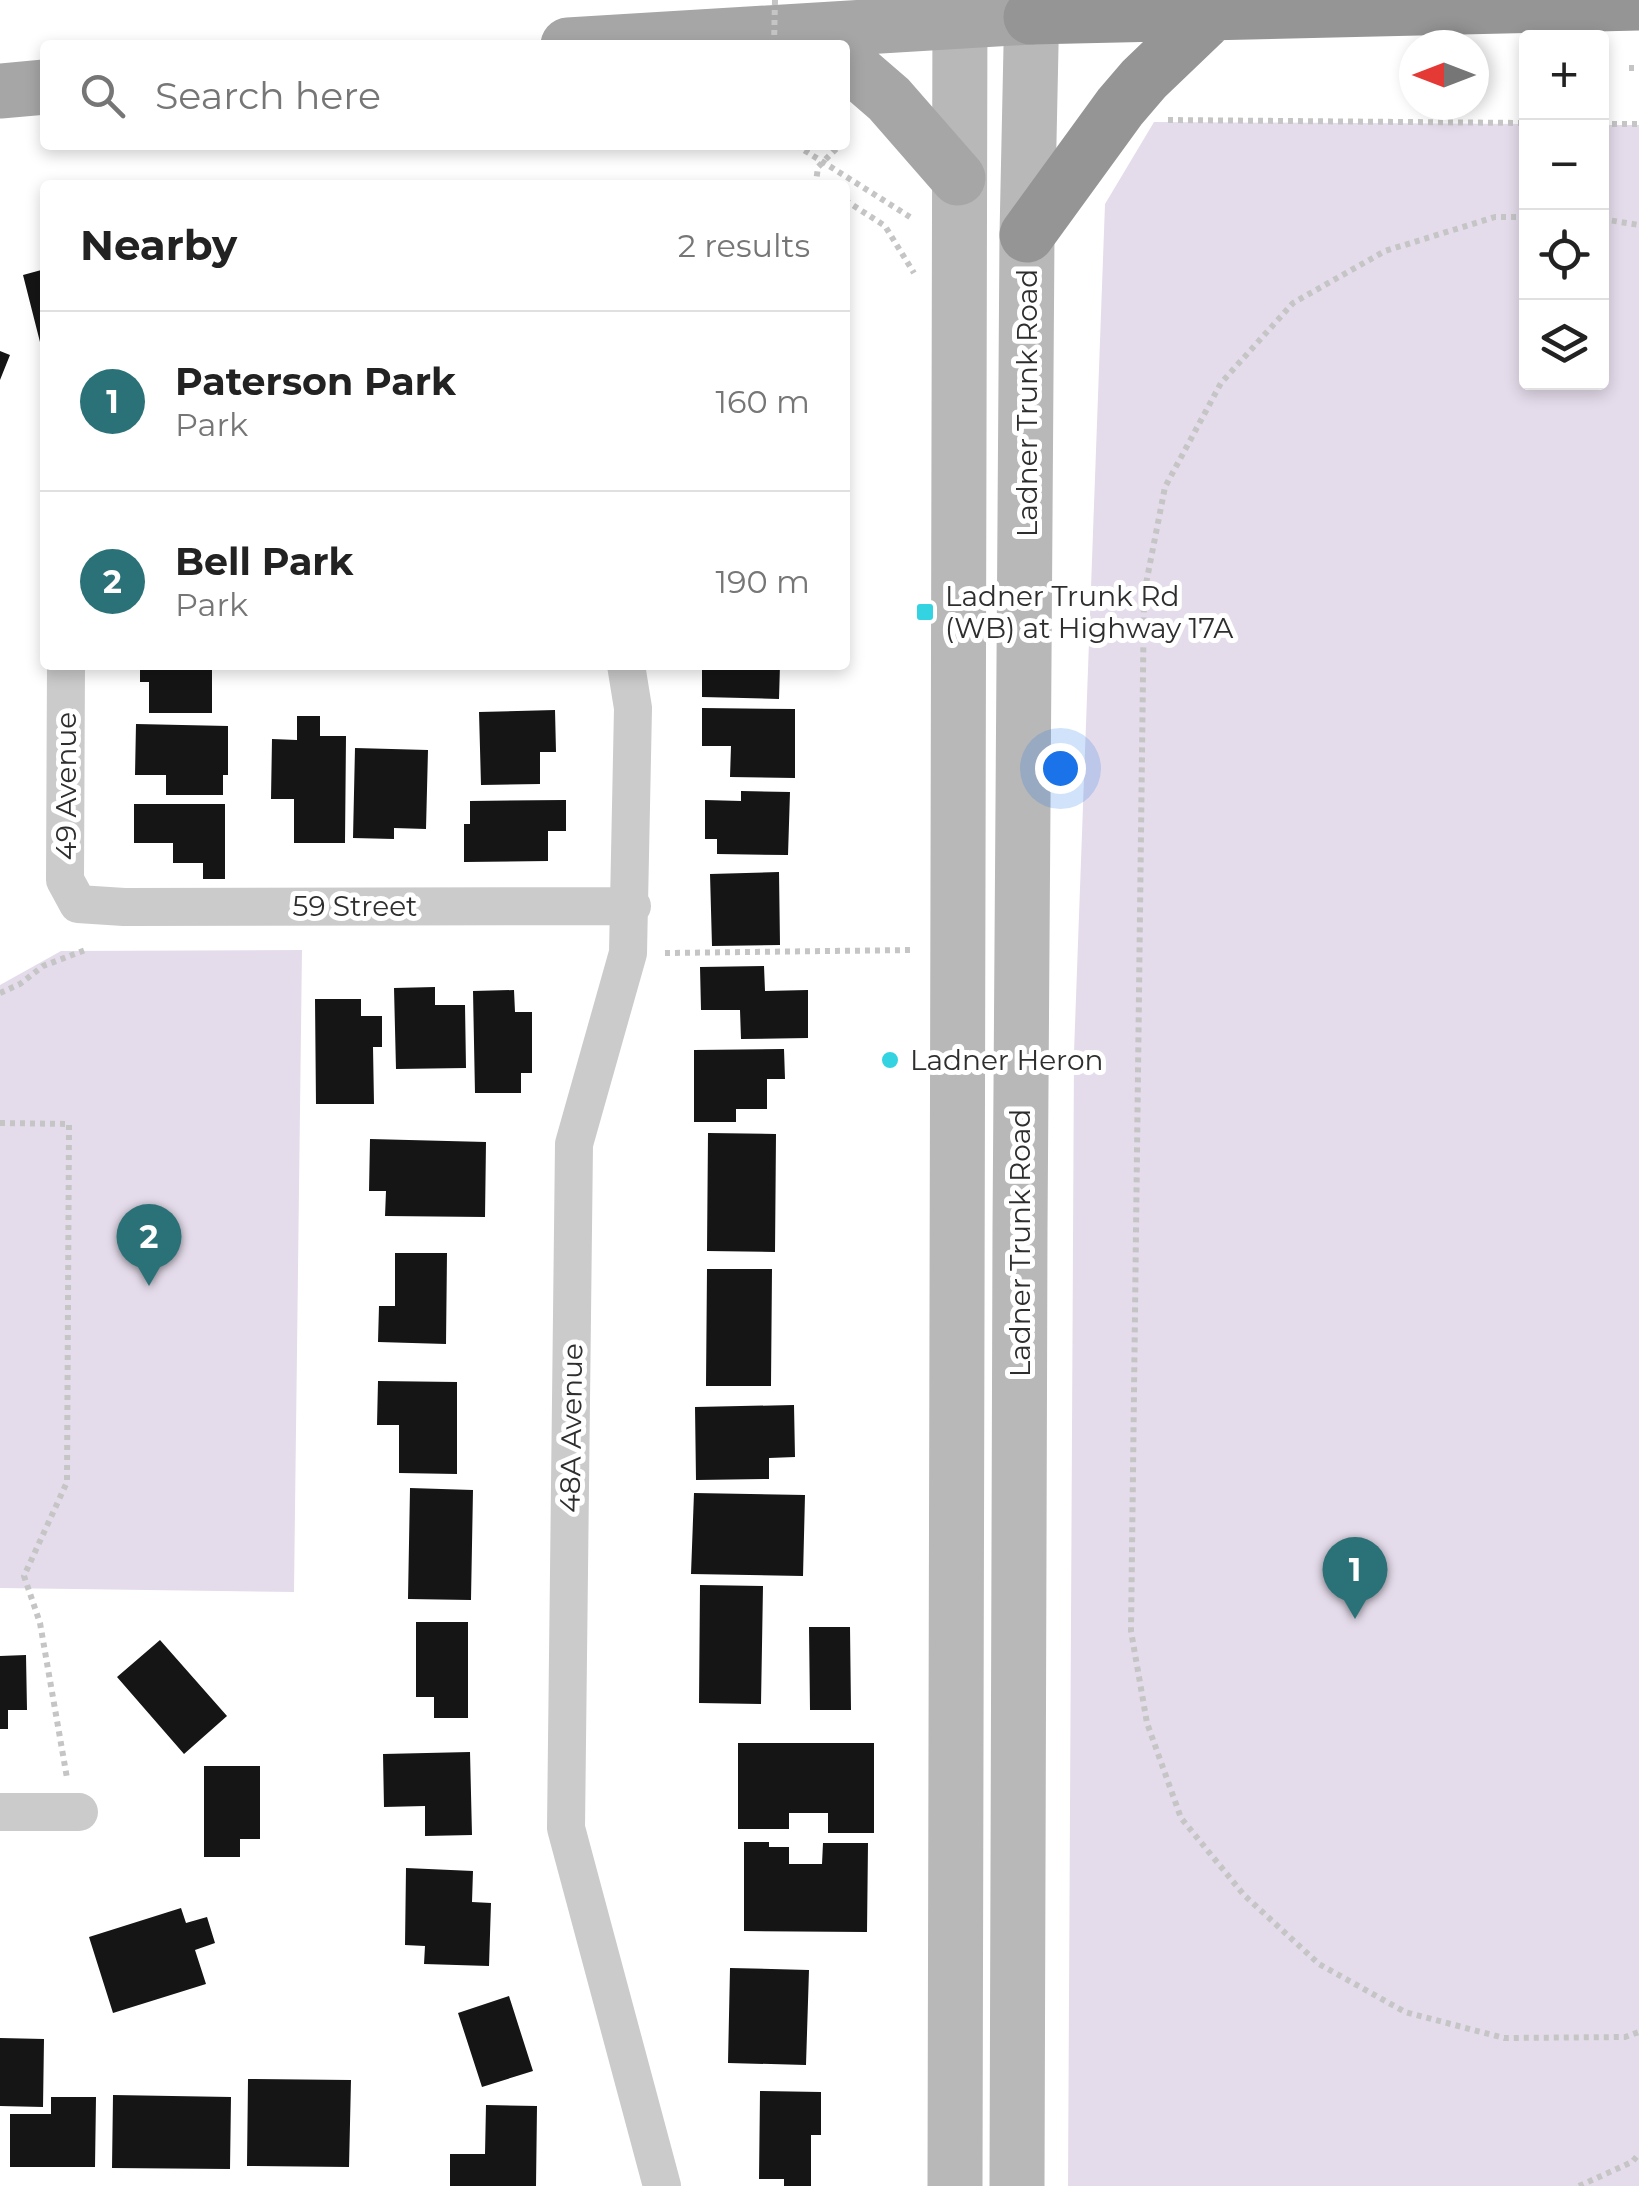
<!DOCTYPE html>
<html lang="en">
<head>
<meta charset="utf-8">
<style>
	:root { --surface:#fff; --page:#f2f2f2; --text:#222; --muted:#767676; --line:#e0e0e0; --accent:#2a7278 }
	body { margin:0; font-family:Montserrat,sans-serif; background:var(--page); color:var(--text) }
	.controls { position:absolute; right:30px; top:30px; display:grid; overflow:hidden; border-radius:10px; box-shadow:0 5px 15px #0003 }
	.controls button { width:90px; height:90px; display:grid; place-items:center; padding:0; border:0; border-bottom:2px solid var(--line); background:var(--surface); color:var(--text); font:50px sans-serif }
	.compass { position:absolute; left:1399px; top:30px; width:90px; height:90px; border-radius:50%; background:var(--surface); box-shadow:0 5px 15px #0003; rotate:270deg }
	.you { position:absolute; left:1060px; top:768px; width:35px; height:35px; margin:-25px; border:8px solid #fff; border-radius:50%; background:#1a73e8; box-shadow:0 0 0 15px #1a73e833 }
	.badge { display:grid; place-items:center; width:65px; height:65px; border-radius:50%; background:var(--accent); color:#fff; font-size:32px; font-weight:700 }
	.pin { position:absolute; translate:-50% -82px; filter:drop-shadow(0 2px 5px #0008) }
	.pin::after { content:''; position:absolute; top:52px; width:35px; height:30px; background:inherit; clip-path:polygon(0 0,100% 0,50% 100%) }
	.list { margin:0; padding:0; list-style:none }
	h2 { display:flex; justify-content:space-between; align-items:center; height:130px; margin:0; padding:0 40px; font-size:42px }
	h2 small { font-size:32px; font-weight:400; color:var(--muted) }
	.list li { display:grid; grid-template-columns:65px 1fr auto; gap:30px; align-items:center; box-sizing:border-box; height:180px; padding:0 40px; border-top:2px solid var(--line) }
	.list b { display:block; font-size:38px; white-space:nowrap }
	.list p { margin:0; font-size:32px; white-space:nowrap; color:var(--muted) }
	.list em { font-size:32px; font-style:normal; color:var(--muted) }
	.icon { flex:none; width:55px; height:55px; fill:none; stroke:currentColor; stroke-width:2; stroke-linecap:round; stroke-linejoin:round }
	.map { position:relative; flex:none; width:1639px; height:2186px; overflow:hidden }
	.search { position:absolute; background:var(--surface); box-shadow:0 5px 15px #0003; left:40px; top:40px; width:810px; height:110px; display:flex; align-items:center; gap:25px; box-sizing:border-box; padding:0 35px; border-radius:10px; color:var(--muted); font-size:38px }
	.panel { position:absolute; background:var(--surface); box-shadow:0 5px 15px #0003; left:40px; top:180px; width:810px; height:490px; border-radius:10px }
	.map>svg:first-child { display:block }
</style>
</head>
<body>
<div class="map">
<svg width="1639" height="2186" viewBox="0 0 1639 2186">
	<rect width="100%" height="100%" fill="#fff"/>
	<!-- green -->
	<path fill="#e5dceb" d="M1154 122 1526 124V382H1602V125H1639V2186H1068L1074 1052 1105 204Z
		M302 950 294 1592 0 1588V985L61 951Z"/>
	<!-- building -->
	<path fill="#151515" d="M45 269V345L41 346 23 275Z
		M0 351 10 355 0 380Z
		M140 665H212V713H149V682H140Z
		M702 665H780L779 699 702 697Z
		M702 708 795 709V778L730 777 731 746H702Z
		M555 710 556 752H540V784L481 785 479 712Z
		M297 716H320V736H346L345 843H294V799H271L272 739 297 740Z
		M136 724 228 726V775H223V795H166V775H135Z
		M355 748 428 750 426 829 394 828V839L353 838Z
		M741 791 790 792 788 855 717 854V839H705V800L741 801Z
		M566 800V831H548V861L464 862V824H470V801Z
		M134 804H225V879H203V863H173V843H134Z
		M779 872 780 945 712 946 710 874Z
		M764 966 765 991 808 990V1038L741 1039 740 1010H701L700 967Z
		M435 987V1005H465L466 1068 396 1069 394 988Z
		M514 990 515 1012H532V1073H521V1093H475L473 991Z
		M315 999H361V1016H382V1047H373L374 1104H316Z
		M784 1049 785 1079H767V1109H736V1122H694V1050Z
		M708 1133 776 1134 775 1252 707 1251Z
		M370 1139 486 1142 485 1217 385 1216 386 1191H369Z
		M395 1253H447L446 1344 378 1342 379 1306H395Z
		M707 1269H772L771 1386H706Z
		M378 1381 457 1382V1474L399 1473V1425H377Z
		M794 1405 795 1457 769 1458V1479L696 1480 695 1407Z
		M410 1488 473 1490 471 1600 408 1599Z
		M694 1493 805 1495 803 1576 691 1574Z
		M700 1585 763 1586 761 1704 699 1703Z
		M416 1622H468V1718H434V1697H416Z
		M809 1627H850L851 1710H810Z
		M160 1640 227 1716 184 1754 117 1677Z
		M26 1655 27 1710H8V1729H0V1656Z
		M738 1743H874V1833H828V1813H789V1829H738Z
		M470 1752 472 1835 425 1836V1806L384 1807 383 1754Z
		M204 1766H260V1839H240V1857H204Z
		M744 1842H769V1847H789V1864H822L823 1843H868L867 1932 744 1931Z
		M406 1868 473 1871 472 1902 491 1903 489 1966 424 1964 425 1946 405 1945Z
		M181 1908 186 1923 207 1917 215 1943 195 1950 206 1984 113 2013 89 1937Z
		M730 1968 809 1970 806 2065 728 2063Z
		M509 1996 533 2071 482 2087 458 2013Z
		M0 2038 44 2039 43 2107 0 2106Z
		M248 2079 351 2080 349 2167 247 2166Z
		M760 2091 821 2092V2135H811V2186H784V2179H759Z
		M113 2095 231 2097 230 2169 112 2168Z
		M51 2097H96L95 2167H10V2114H51Z
		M486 2105 537 2106 536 2186H450V2154H485Z"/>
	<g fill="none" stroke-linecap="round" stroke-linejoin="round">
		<!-- path -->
		<path stroke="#c5c5c5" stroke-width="6" stroke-dasharray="5 5" stroke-linecap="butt" d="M1629 68H1639
			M1168 120 1526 123
			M1602 124H1639
			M819 185 816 182 818 167 840 145
			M845 200 885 226 914 273
			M1526 217H1495L1385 251 1293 303 1221 383 1165 487 1144 594 1131 1631 1147 1723 1181 1818 1244 1895 1319 1964 1405 2012 1504 2038 1625 2037 1639 2032
			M1602 219 1639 225
			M665 953 912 950
			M0 993 20 984 43 966 88 949
			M0 1123 69 1124 67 1482 24 1576 40 1623 67 1778
			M1579 2186 1632 2162 1639 2154"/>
		<!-- minor -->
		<path stroke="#cbcbcb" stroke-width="38" d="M66 665 65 880 78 904 124 907 632 906
			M626 665 633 708 628 953 574 1144 566 1828 662 2186
			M0 1812H79"/>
		<!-- secondary -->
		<path stroke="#b8b8b8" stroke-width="55" d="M955 2186 960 0
			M1017 2186 1020 1230 1027 235 1032 0"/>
		<!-- primary -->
		<path stroke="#a6a6a6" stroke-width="55" d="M568 45 1031 17
			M845 61 889 99 958 178
			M0 91 45 87"/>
		<!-- motorway -->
		<path stroke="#959595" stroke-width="55" d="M1031 17 1639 3
			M1027 235 1120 107 1144 79 1214 12"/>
		<!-- path-bridge -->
		<path stroke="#c5c5c5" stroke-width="6" stroke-dasharray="5 5" stroke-linecap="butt" d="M774 45 775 0
			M796 145 910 217"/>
	</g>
	<!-- markers -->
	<g fill="#33d3e2" stroke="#fff" stroke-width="4">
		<rect x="915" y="602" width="20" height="20" rx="5"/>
		<circle cx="890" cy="1060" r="10"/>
	</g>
	<g text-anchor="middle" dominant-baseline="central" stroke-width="10" stroke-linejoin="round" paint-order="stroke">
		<!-- street labels -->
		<g font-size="28" fill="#2e2e2e" stroke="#fff">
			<text transform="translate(1027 403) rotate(-90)">Ladner Trunk Road</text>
			<text transform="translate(66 786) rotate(-90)">49 Avenue</text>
			<text x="355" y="906">59 Street</text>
			<text transform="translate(1020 1243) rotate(-90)">Ladner Trunk Road</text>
			<text transform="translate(571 1428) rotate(-89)">48A Avenue</text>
		</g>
		<!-- poi labels -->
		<g font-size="28" fill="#2e2e2e" stroke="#fff" text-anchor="start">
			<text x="945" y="596">Ladner Trunk Rd<tspan x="945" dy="32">(WB) at Highway 17A</tspan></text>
			<text x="910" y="1060">Ladner Heron</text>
		</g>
	</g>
</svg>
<div class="controls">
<button>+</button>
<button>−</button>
<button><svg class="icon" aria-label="locate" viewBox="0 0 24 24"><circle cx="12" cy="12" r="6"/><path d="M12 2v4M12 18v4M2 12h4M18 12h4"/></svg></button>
<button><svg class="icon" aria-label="layers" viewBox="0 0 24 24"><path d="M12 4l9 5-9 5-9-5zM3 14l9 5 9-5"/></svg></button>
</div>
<svg class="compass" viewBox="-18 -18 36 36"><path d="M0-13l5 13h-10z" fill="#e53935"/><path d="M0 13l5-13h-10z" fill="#767676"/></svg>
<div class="you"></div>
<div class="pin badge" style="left:1355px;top:1619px">1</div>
<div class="pin badge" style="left:149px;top:1286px">2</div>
<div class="search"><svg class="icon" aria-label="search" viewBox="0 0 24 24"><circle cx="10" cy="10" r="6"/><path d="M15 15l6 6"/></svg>Search here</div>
<section class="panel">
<h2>Nearby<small>2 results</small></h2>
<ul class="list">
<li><span class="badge">1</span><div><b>Paterson Park</b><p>Park</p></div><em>160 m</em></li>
<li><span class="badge">2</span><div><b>Bell Park</b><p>Park</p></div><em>190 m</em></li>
</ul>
</section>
</div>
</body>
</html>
